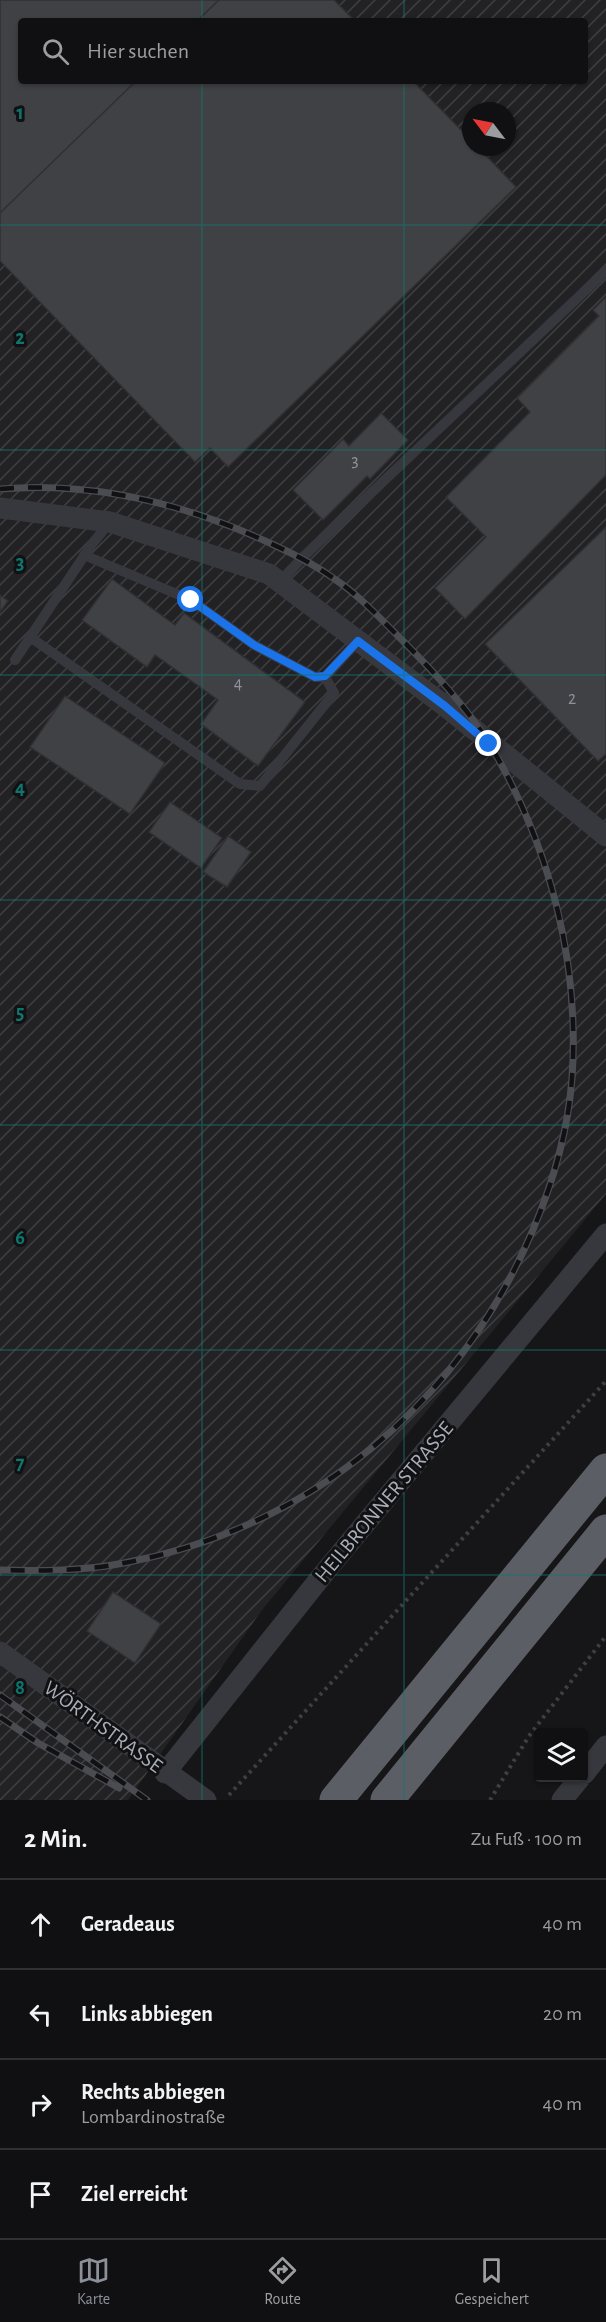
<!DOCTYPE html>
<html lang="de">
<head>
<meta charset="utf-8">
<style>
	:root { --surface:#101012; --page:#19191b; --text:#f1f3f6; --muted:#9c9d9f; --line:#303032; --accent:#8c9099 }
	body { margin:0; font-family:"Alegreya Sans",sans-serif; background:var(--page); color:var(--text) }
	.controls { position:absolute; right:18px; bottom:18px; display:grid; overflow:hidden; border-radius:6px; box-shadow:0 2px 4px #0004 }
	.controls button { width:54px; height:54px; display:grid; place-items:center; padding:0; border:0; border-bottom:2px solid var(--line); background:var(--surface); color:var(--text); font:30px sans-serif }
	.compass { position:absolute; left:462px; top:102px; width:54px; height:54px; border-radius:50%; background:var(--surface); box-shadow:0 2px 4px #0004; rotate:302deg }
	.stop { position:absolute; width:18px; height:18px; margin:-14px; border:4px solid #1a73e8; border-radius:50%; background:#fff }
	.stop.end { background:#1a73e8; border-color:#fff; box-shadow:0 2px 6px #0008 }
	.list { margin:0; padding:0; list-style:none }
	h2 { display:flex; justify-content:space-between; align-items:center; height:78px; margin:0; padding:0 24px; font-size:26px }
	h2 small { font-size:20px; font-weight:400; color:var(--muted) }
	.list li { display:grid; grid-template-columns:39px 1fr auto; gap:18px; align-items:center; box-sizing:border-box; height:90px; padding:0 24px; border-top:2px solid var(--line) }
	.list b { display:block; font-size:22px; white-space:nowrap }
	.list p { margin:0; font-size:20px; white-space:nowrap; color:var(--muted) }
	.list em { font-size:20px; font-style:normal; color:var(--muted) }
	.icon { flex:none; width:33px; height:33px; fill:none; stroke:currentColor; stroke-width:2; stroke-linecap:round; stroke-linejoin:round }
	.map { position:relative; flex:none; width:606px; height:1800px; overflow:hidden }
	.search { position:absolute; background:var(--surface); box-shadow:0 2px 4px #0004; left:18px; right:18px; top:18px; height:66px; display:flex; align-items:center; gap:15px; box-sizing:border-box; padding:0 21px; border-radius:6px; color:var(--muted); font-size:22px }
	.sheet { height:438px; background:var(--surface) }
	nav { display:flex; justify-content:space-around; align-items:center; box-sizing:border-box; height:84px; border-top:2px solid var(--line); background:var(--surface); font-size:16px; color:var(--muted) }
	nav a { display:grid; justify-items:center; gap:3px }
	nav .on { color:var(--accent) }
	.map>svg:first-child { display:block }
</style>
</head>
<body>
<div class="map">
<svg width="606" height="1800" viewBox="0 0 606 1800">
	<defs>
		<pattern id="industrial-furrows" width="10" height="10" patternUnits="userSpaceOnUse" patternTransform="scale(1.5)"><rect width="10" height="10" fill="#222225"/><path d="M-1 1l2-2M0 10L10 0M9 11l2-2" fill="none" stroke="#3f3f43"/></pattern>
	</defs>
	<rect width="100%" height="100%" fill="#161618"/>
	<!-- industrial -->
	<path fill="url(#industrial-furrows)" fill-rule="evenodd" d="M0 0H606V1194L262 1610 128 1800H0ZM21 21H585V81H21ZM471 111H507V147H471Z"/>
	<!-- building -->
	<path fill="#404145" stroke="#303034" stroke-width="1.5" d="M0 0H219L197 21H21V81H136L0 213Z
		M219 0H334L355 21H197Z
		M136 81H413L471 140V147H478L516 187 228 467 210 448 195 462 0 261V213Z
		M606 297V475L465 619 435 588 486 537 446 497 530 412 517 398 599 316 593 310Z
		M381 413 408 440 370 479 367 476 323 520 293 490 343 439 349 446Z
		M606 527V754L598 761 485 644Z
		M112 579 175 625 184 613 305 702 258 766 201 724 218 700 155 655 147 667 82 620Z
		M0 595 8 601 0 612Z
		M65 696 165 763 130 814 30 747Z
		M170 802 222 838 201 868 149 832Z
		M228 836 251 852 227 887 203 872Z
		M113 1592 161 1624 135 1663 87 1631Z"/>
	<g fill="none" stroke-linecap="round" stroke-linejoin="round">
		<!-- path -->
		<path stroke="#3d3f44" stroke-width="4" stroke-dasharray="3 4.5" stroke-linecap="butt" d="M229 1795 606 1381
			M490 1800 529 1736 606 1636"/>
		<!-- service -->
		<path stroke="#37383d" stroke-width="10" d="M84 555 191 600 254 645 315 677H325L358 641
			M280 582 302 558 606 271
			M30 637 240 784 260 786 334 693 325 677
			M15 660 92 544 110 522"/>
		<!-- minor -->
		<path stroke="#37383d" stroke-width="21" d="M0 508 110 522 269 574 445 706 606 836
			M0 1652 206 1800
			M165 1773 325 1572 606 1234
			M584 1774 606 1746
			M562 1800 580 1778"/>
		<!-- trunk -->
		<path stroke="#5b5e65" stroke-width="33" d="M336 1800 606 1470
			M387 1800 606 1531"/>
		<!-- rail casing -->
		<g stroke="#4a4c52" stroke-width="7">
			<path id="rail" d="M0 489C95 481 189 505 274 545 296 555 317 566 336 580 358 595 376 614 395 633 430 668 466 705 492 748 550 848 580 962 572 1078 568 1132 553 1183 532 1232 458 1405 310 1528 124 1563 83 1571 41 1571 0 1570
				M0 1695 147 1800
				M0 1717 38 1743 119 1788"/>
		</g>
		<!-- rail -->
		<use href="#rail" stroke="#111113" stroke-width="4.5" stroke-dasharray="14" stroke-linecap="butt"/>
	</g>
	<g fill="none" stroke-linecap="round" stroke-linejoin="round">
		<!-- route -->
		<path stroke="#1a73e8" stroke-width="8" d="M191 600 254 645 315 677 325 676 358 641 445 706 489 744"/>
	</g>
	<!-- grid -->
	<path fill="none" stroke="#0f766e" stroke-width="1.5" stroke-opacity="0.55" d="M202 0V21M404 0V21M202 81V1800M404 81V1800M0 225H606M0 450H606M0 675H606M0 900H606M0 1125H606M0 1350H606M0 1575H606"/>
	<g text-anchor="middle" dominant-baseline="central" stroke-width="6" stroke-linejoin="round" paint-order="stroke">
		<!-- number labels -->
		<g font-size="18" fill="#8e929b">
			<text x="355" y="461">3</text>
			<text x="238" y="684">4</text>
			<text x="572" y="699">2</text>
		</g>
		<!-- street labels -->
		<g font-size="21" fill="#a8adb8" stroke="#111113">
			<text transform="translate(384 1502) rotate(-50)">HEILBRONNER STRASSE</text>
			<text transform="translate(103 1727) rotate(36)">WÖRTHSTRASSE</text>
		</g>
	</g>
	<g font-size="20" text-anchor="middle" font-weight="bold" fill="#0f766e" stroke="#111113" stroke-width="6" stroke-linejoin="round" paint-order="stroke">
		<text x="20" y="119">1</text>
		<text x="20" y="344">2</text>
		<text x="20" y="569">3</text>
		<text x="20" y="794">4</text>
		<text x="20" y="1019">5</text>
		<text x="20" y="1244">6</text>
		<text x="20" y="1469">7</text>
		<text x="20" y="1694">8</text>
	</g>
</svg>
<div class="controls">
<button><svg class="icon" aria-label="layers" viewBox="0 0 24 24"><path d="M12 4l9 5-9 5-9-5zM3 14l9 5 9-5"/></svg></button>
</div>
<svg class="compass" viewBox="-18 -18 36 36"><path d="M0-13l5 13h-10z" fill="#e53935"/><path d="M0 13l5-13h-10z" fill="#9c9d9f"/></svg>
<div class="stop" style="left:191px;top:600px"></div>
<div class="stop end" style="left:489px;top:744px"></div>
<div class="search"><svg class="icon" aria-label="search" viewBox="0 0 24 24"><circle cx="10" cy="10" r="6"/><path d="M15 15l6 6"/></svg>Hier suchen</div>
</div>
<section class="sheet">
<h2>2 Min.<small>Zu Fuß · 100 m</small></h2>
<ul class="list">
<li><svg class="icon" aria-label="ahead" viewBox="0 0 24 24"><path d="M12 20V5M6 11l6-6 6 6"/></svg><div><b>Geradeaus</b></div><em>40 m</em></li>
<li><svg class="icon" aria-label="left" viewBox="0 0 24 24"><path d="M17 20v-9H6M10 6l-5 5 5 5"/></svg><div><b>Links abbiegen</b></div><em>20 m</em></li>
<li><svg class="icon" aria-label="right" viewBox="0 0 24 24"><path d="M7 20v-9h11M14 6l5 5-5 5"/></svg><div><b>Rechts abbiegen</b><p>Lombardinostraße</p></div><em>40 m</em></li>
<li><svg class="icon" aria-label="arrive" viewBox="0 0 24 24"><path d="M6 21V4h12l-3 4 3 4H6"/></svg><div><b>Ziel erreicht</b></div></li>
</ul>
</section>
<nav>
<a class="on"><svg class="icon" aria-label="map" viewBox="0 0 24 24"><path d="M3 6l6-2 6 2 6-2v14l-6 2-6-2-6 2zM9 4v14M15 6v14"/></svg>Karte</a>
<a><svg class="icon" aria-label="directions" viewBox="0 0 24 24"><path d="M12 3l9 9-9 9-9-9zM9 14v-3h6M13 9l2 2-2 2"/></svg>Route</a>
<a><svg class="icon" aria-label="saved" viewBox="0 0 24 24"><path d="M7 4h10v16l-5-4-5 4z"/></svg>Gespeichert</a>
</nav>
</body>
</html>
